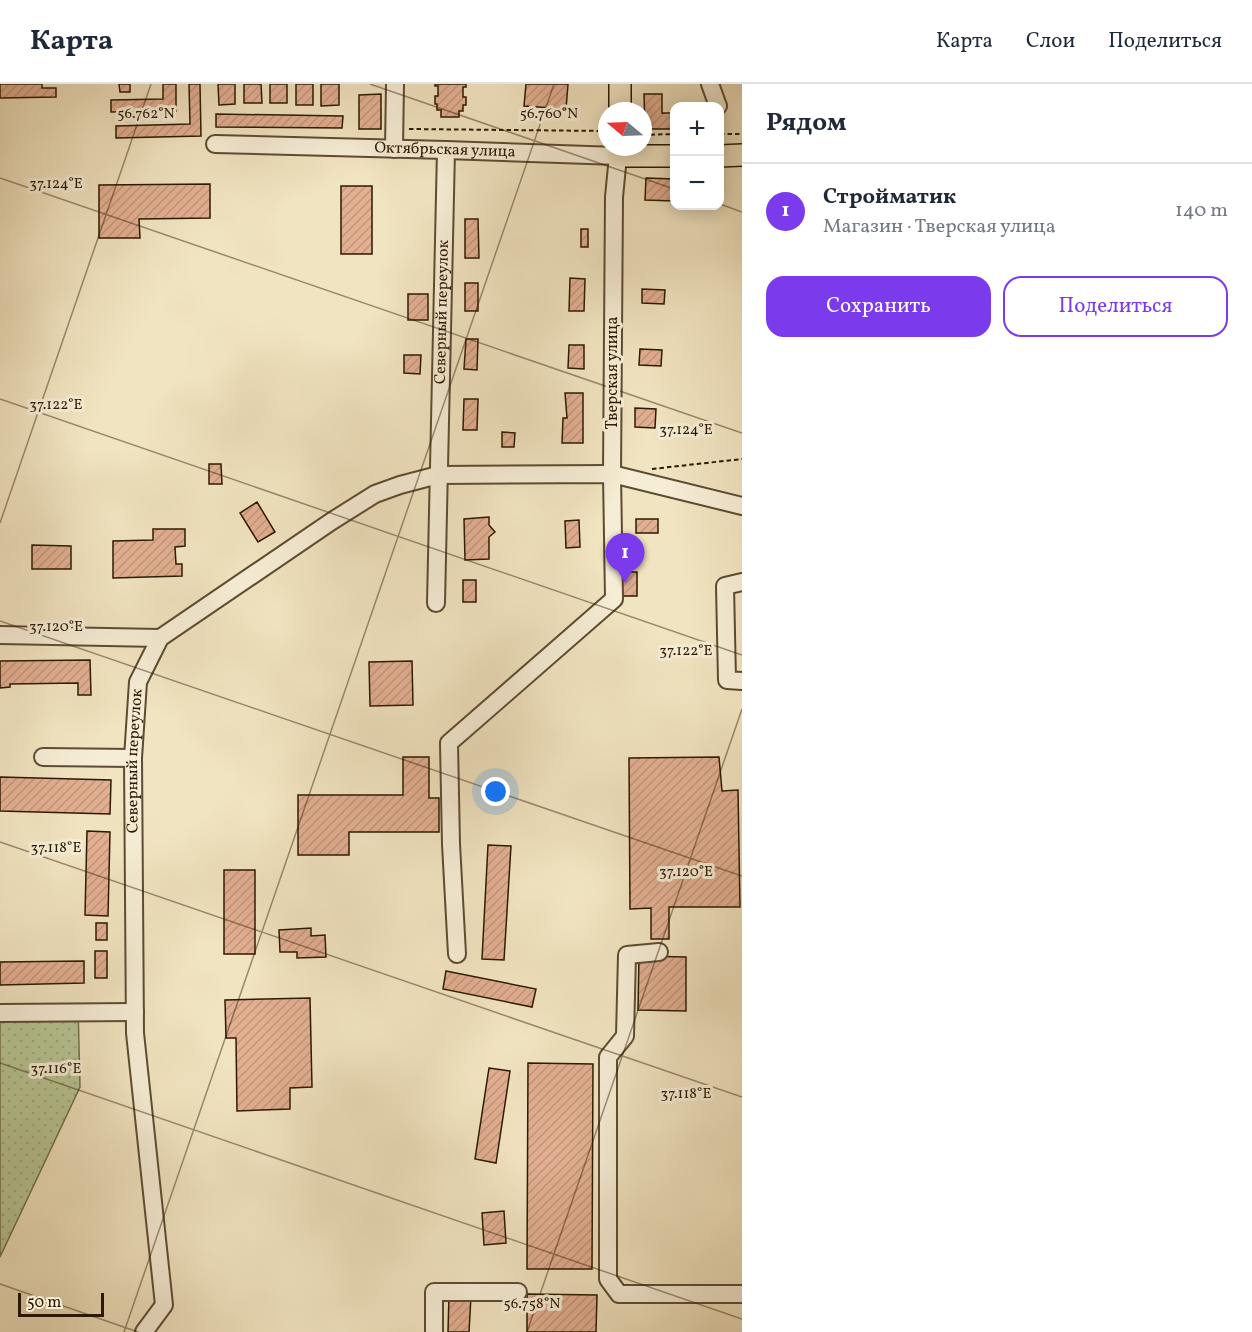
<!DOCTYPE html>
<html lang="ru">
<head>
<meta charset="utf-8">
<style>
	:root { --surface:#fff; --page:#f6f6f7; --text:#1f2937; --muted:#747a83; --line:#e0e1e3; --accent:#7c3aed }
	body { margin:0; font-family:Vollkorn,serif; background:var(--page); color:var(--text) }
	.controls { position:absolute; right:18px; top:18px; display:grid; overflow:hidden; border-radius:12px; box-shadow:0 3px 15px #0003 }
	.controls button { width:54px; height:54px; display:grid; place-items:center; padding:0; border:0; border-bottom:2px solid var(--line); background:var(--surface); color:var(--text); font:30px sans-serif }
	.compass { position:absolute; left:598px; top:18px; width:54px; height:54px; border-radius:50%; background:var(--surface); box-shadow:0 3px 15px #0003; rotate:289deg }
	.scale { position:absolute; left:18px; bottom:15px; width:86px; box-sizing:border-box; padding-left:6px; border:3px solid #2c1901; border-top:0; font-size:16px; line-height:21px; white-space:nowrap; color:#2c1901; -webkit-text-stroke:4px #f6edd6; paint-order:stroke }
	.you { position:absolute; left:496px; top:708px; width:21px; height:21px; margin:-15px; border:4px solid #fff; border-radius:50%; background:#1a73e8; box-shadow:0 0 0 9px #1a73e833 }
	.badge { display:grid; place-items:center; width:39px; height:39px; border-radius:50%; background:var(--accent); color:#fff; font-size:20px; font-weight:700 }
	.pin { position:absolute; translate:-50% -50px; filter:drop-shadow(0 2px 3px #0008) }
	.pin::after { content:''; position:absolute; top:32px; width:21px; height:18px; background:inherit; clip-path:polygon(0 0,100% 0,50% 100%) }
	.list { margin:0; padding:0; list-style:none }
	h2 { display:flex; justify-content:space-between; align-items:center; height:78px; margin:0; padding:0 24px; font-size:26px }
	h2 small { font-size:20px; font-weight:400; color:var(--muted) }
	.list li { display:grid; grid-template-columns:39px 1fr auto; gap:18px; align-items:center; box-sizing:border-box; height:96px; padding:0 24px; border-top:2px solid var(--line) }
	.list b { display:block; font-size:22px; white-space:nowrap }
	.list p { margin:0; font-size:20px; white-space:nowrap; color:var(--muted) }
	.list em { font-size:20px; font-style:normal; color:var(--muted) }
	.actions { display:flex; gap:12px; padding:18px 24px }
	.actions a { flex:1; padding:14px 0; border:2px solid var(--accent); border-radius:18px; text-align:center; font-size:21px; color:var(--accent) }
	.actions .main { background:var(--accent); color:#fff }
	.map { position:relative; flex:none; width:742px; height:1248px; overflow:hidden }
	header { display:flex; align-items:center; gap:36px; box-sizing:border-box; height:84px; padding:0 30px; background:var(--surface); border-bottom:2px solid var(--line) }
	header strong { font-size:28px }
	nav { display:flex; gap:33px; margin-inline-start:auto; font-size:21px }
	main { display:flex }
	aside { flex:1; background:var(--surface) }
	.map>svg:first-child { display:block }
</style>
</head>
<body>
<header>
<strong>Карта</strong>
<nav><a>Карта</a><a>Слои</a><a>Поделиться</a></nav>
</header>
<main>
<div class="map">
<svg width="742" height="1248" viewBox="0 0 742 1248">
	<defs>
		<pattern id="garden-dots" width="8" height="8" patternUnits="userSpaceOnUse" patternTransform="scale(1.5)"><rect width="8" height="8" fill="#b8c594"/><path d="M2 2h.1M6 6h.1" fill="none" stroke="#9ea97e" stroke-width="1.8" stroke-linecap="round"/></pattern>
		<pattern id="building-hatch" width="6" height="6" patternUnits="userSpaceOnUse" patternTransform="scale(1.5)"><rect width="6" height="6" fill="#e2af91"/><path d="M-1 1l2-2M0 6l6-6M5 7l2-2" fill="none" stroke="#c2967b"/></pattern>
	</defs>
	<rect width="100%" height="100%" fill="#f1e4c0"/>
	<filter id="stains"><feTurbulence type="fractalNoise" baseFrequency=".00333" numOctaves="4"/><feColorMatrix values="0 0 0 0 .2 0 0 0 0 .09 0 0 0 0 .02 0 0 0 .5 -.17"/></filter>
	<radialGradient id="worn" r=".72"><stop offset=".6" stop-color="#630" stop-opacity="0"/><stop offset="1" stop-color="#630" stop-opacity=".3"/></radialGradient>
	<!-- garden -->
	<path fill="url(#garden-dots)" stroke="#726f4a" stroke-width="1.5" d="M78 921 80 1003 0 1173V922Z"/>
	<!-- building -->
	<path fill="url(#building-hatch)" stroke="#2c1901" stroke-width="1.5" d="M0 0H42V4H56V13L0 14Z
		M119 0H130V8H120Z
		M163 0H176V27L111 28V16L163 15Z
		M189 0H200L201 52 116 54V42L190 40Z
		M218 0H235V20L219 21Z
		M244 0H261L262 19H244Z
		M270 0H287V19H270Z
		M296 0H313V21H296Z
		M321 0H339V21L321 22Z
		M435 0H466V3H463V13H466V21H463V27H459V33H441V26H437V20H435V12H438V2H435Z
		M526 0H568L566 25 524 22Z
		M381 10V45H359V11Z
		M644 10H662V29H674V45H645Z
		M216 30 343 32 342 44 216 43Z
		M646 94 674 95V117L645 116Z
		M210 100V134L139 135 140 154H99V101Z
		M341 102H372V170H341Z
		M465 135H478L479 174H465Z
		M581 145H588V163H581Z
		M570 194 585 195 584 227H569Z
		M465 199H478V227H465Z
		M642 205 665 206 664 220 642 219Z
		M408 210H428V236H408Z
		M466 255H478L477 286 464 285Z
		M569 261H584V285L568 284Z
		M640 265 662 266 661 282 639 281Z
		M404 271H421L420 290 404 289Z
		M565 309H583V359H562L563 334H567Z
		M464 315H478L477 346H463Z
		M635 324 656 325 655 344 635 343Z
		M502 348 515 349 514 363H502Z
		M209 380H221L222 400H209Z
		M257 418 275 448 258 458 240 429Z
		M489 433V441L495 448 489 453V475L465 476 464 435Z
		M636 435H658V449H636Z
		M579 436 580 463 566 464 565 437Z
		M153 445H185V462L175 463 176 480H182V492L113 494V457L153 456Z
		M32 461 71 462V485H32Z
		M621 488H637V512H621Z
		M463 496H476V518H463Z
		M90 576 91 611H78V599L10 600V603L0 604V577Z
		M412 577 413 621 370 622 369 578Z
		M403 673H429V714H439V748H349V771H298V711H403Z
		M719 673 722 707 738 706 740 823H669V855H651V824L630 825 629 674Z
		M0 693 111 696 110 730 0 727Z
		M87 747 110 748 108 832 85 831Z
		M488 761 511 762 504 876 482 875Z
		M224 786H255V870H224Z
		M96 839H107V856H96Z
		M311 844V852L325 851 326 873 297 874V868H280L279 846Z
		M95 867H107V894H95Z
		M639 872 686 873V927L638 926Z
		M84 877V899L0 901V878Z
		M446 887 536 905 532 923 443 905Z
		M310 914 312 1003 290 1004V1025L237 1027 236 954H226L225 916Z
		M528 979 593 980 592 1185H527Z
		M489 984 510 987 496 1079 475 1075Z
		M504 1127 506 1159 484 1161 482 1129Z
		M527 1210 597 1211 596 1248H527Z
		M449 1211 471 1212 469 1248H448Z"/>
	<g fill="none" stroke-linecap="round" stroke-linejoin="round">
		<!-- minor casing -->
		<g stroke="#5d4c31" stroke-width="20">
			<g id="minor">
				<path d="M710 0 718 22"/>
				<path id="s1" d="M215 60 446 66 618 72 614 113 612 390 614 515 449 659 451 760 457 870"/>
				<path d="M394 65 395 0"/>
				<path d="M742 498 725 502 727 596 742 597"/>
				<path id="s2" d="M436 519 446 66"/>
				<path d="M0 551 160 554"/>
				<path d="M43 673 133 674"/>
				<path d="M659 868 627 871 625 952 608 973V1195L619 1210H742"/>
				<path d="M0 929 135 928"/>
				<path id="s3" d="M144 1248 164 1221 135 949 133 674 138 598 160 554 332 437 375 410 400 401 438 391 612 390 742 422"/>
				<path d="M434 1248V1208H518"/>
			</g>
		</g>
		<!-- major casing -->
		<g stroke="#2c1901" stroke-width="24">
			<path id="major" d="M620 27V0
				M618 63V72H674
				M720 72 742 71"/>
		</g>
		<!-- path -->
		<path stroke="#2c1901" stroke-width="2" stroke-dasharray="4.5 3" stroke-linecap="butt" d="M409 45 607 47
			M720 50H742
			M643 51 674 50
			M652 385 742 375"/>
		<!-- minor -->
		<use href="#minor" stroke="#f6edd6" stroke-width="16"/>
		<!-- major -->
		<use href="#major" stroke="#f1e4c0" stroke-width="21"/>
	</g>
	<!-- ticks -->
	<path fill="none" stroke="#2c1901" stroke-width="1.5" stroke-opacity="0.45" d="M370 0 674 105M0 94 742 349M720 120 742 128M0 315 742 571M0 439 151 0M0 537 742 792M0 758 742 1013M0 979 742 1235M0 1200 138 1248M124 1248 554 0M527 1248 742 625"/>
	<g text-anchor="middle" dominant-baseline="central" stroke-width="6" stroke-linejoin="round" paint-order="stroke">
		<!-- street labels -->
		<g font-size="16" fill="#2c1901" stroke="#f6edd6">
			<text stroke="none"><textPath href="#s1" startOffset="230">Октябрьская улица</textPath></text>
			<text stroke="none"><textPath href="#s2" startOffset="291">Северный переулок</textPath></text>
			<text transform="translate(613 289) rotate(-90)">Тверская улица</text>
			<text stroke="none"><textPath href="#s3" startOffset="579">Северный переулок</textPath></text>
		</g>
	</g>
	<g font-size="15" text-anchor="middle" fill="#2c1901" stroke="#f6edd6" stroke-width="6" stroke-linejoin="round" paint-order="stroke">
		<text x="146" y="34">56.762°N</text>
		<text x="549" y="34">56.760°N</text>
		<text x="56" y="104">37.124°E</text>
		<text x="56" y="325">37.122°E</text>
		<text x="686" y="350">37.124°E</text>
		<text x="56" y="547">37.120°E</text>
		<text x="686" y="571">37.122°E</text>
		<text x="56" y="768">37.118°E</text>
		<text x="686" y="792">37.120°E</text>
		<text x="56" y="989">37.116°E</text>
		<text x="686" y="1014">37.118°E</text>
		<text x="532" y="1224">56.758°N</text>
	</g>
	<rect width="100%" height="100%" filter="url(#stains)"/>
	<rect width="100%" height="100%" fill="url(#worn)"/>
</svg>
<div class="controls">
<button>+</button>
<button>−</button>
</div>
<svg class="compass" viewBox="-18 -18 36 36"><path d="M0-13l5 13h-10z" fill="#e53935"/><path d="M0 13l5-13h-10z" fill="#747a83"/></svg>
<div class="scale">50 m</div>
<div class="you"></div>
<div class="pin badge" style="left:625px;top:499px">1</div>
</div>
<aside>
<h2>Рядом<small></small></h2>
<ul class="list">
<li><span class="badge">1</span><div><b>Стройматик</b><p>Магазин · Тверская улица</p></div><em>140 m</em></li>
</ul>
<div class="actions"><a class="main">Сохранить</a><a>Поделиться</a></div>
</aside>
</main>
</body>
</html>
